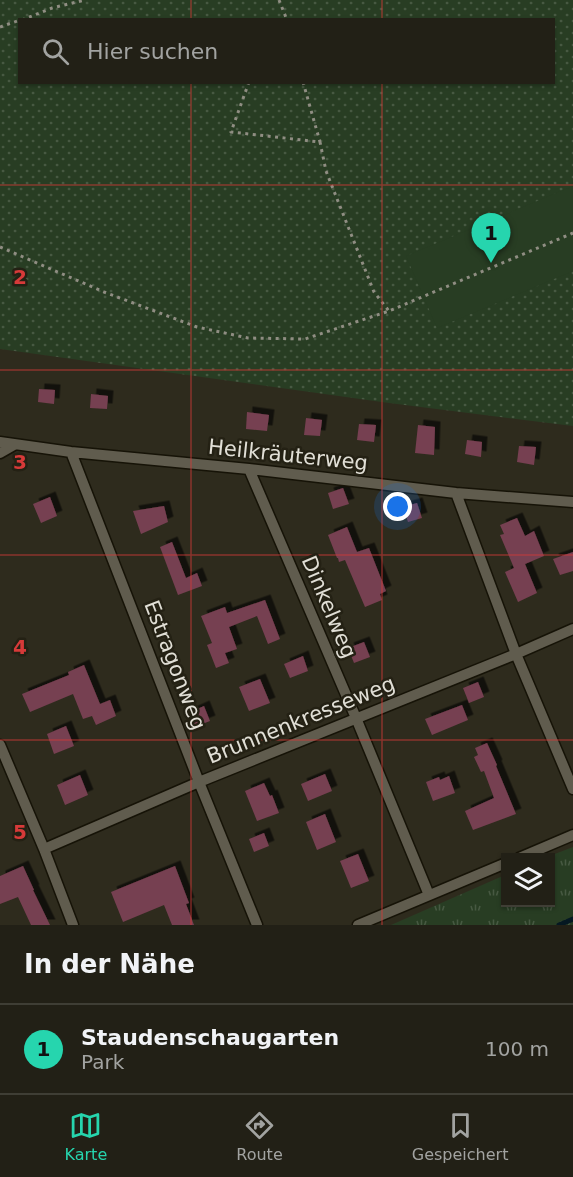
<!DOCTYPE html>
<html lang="de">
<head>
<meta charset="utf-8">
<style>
	:root { --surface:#222016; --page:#2e2d23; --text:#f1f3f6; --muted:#a2a3a1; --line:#3f3e35; --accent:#26d5ae }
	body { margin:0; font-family:"DejaVu Sans",sans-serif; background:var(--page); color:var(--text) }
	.controls { position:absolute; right:18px; bottom:18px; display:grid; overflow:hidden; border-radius:0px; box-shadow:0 2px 4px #0004 }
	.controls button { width:54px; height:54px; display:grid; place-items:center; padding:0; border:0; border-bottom:2px solid var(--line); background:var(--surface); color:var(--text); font:30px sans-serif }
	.you { position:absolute; left:398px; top:507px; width:21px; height:21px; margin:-15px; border:4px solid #fff; border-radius:50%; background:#1a73e8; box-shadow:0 0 0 9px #1a73e833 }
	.badge { display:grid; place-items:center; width:39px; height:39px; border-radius:50%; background:var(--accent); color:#111; font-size:20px; font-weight:700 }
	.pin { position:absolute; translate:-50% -50px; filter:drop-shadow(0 2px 3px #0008) }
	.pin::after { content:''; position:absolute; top:32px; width:21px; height:18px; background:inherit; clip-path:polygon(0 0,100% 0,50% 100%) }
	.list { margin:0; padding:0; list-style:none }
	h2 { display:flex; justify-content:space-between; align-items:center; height:78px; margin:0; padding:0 24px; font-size:26px }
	h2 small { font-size:20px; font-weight:400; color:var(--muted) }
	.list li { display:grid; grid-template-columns:39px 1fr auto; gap:18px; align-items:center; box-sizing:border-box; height:90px; padding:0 24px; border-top:2px solid var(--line) }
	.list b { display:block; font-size:22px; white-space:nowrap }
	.list p { margin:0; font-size:20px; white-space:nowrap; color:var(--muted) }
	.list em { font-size:20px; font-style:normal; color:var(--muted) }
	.icon { flex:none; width:33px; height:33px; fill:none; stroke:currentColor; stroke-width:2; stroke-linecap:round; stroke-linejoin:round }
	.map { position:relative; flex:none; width:573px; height:925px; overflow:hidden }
	.search { position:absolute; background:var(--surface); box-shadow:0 2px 4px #0004; left:18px; right:18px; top:18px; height:66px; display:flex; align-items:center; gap:15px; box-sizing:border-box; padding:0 21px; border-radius:0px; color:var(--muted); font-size:22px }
	.sheet { height:168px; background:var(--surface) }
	nav { display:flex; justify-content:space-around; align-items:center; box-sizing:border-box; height:84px; border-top:2px solid var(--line); background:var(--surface); font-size:16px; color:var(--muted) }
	nav a { display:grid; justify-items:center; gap:3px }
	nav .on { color:var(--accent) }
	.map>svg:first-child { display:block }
</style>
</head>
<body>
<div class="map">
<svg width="573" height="925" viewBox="0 0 573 925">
	<defs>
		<pattern id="grass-tufts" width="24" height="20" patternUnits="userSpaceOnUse" patternTransform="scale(1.5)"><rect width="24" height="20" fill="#283d23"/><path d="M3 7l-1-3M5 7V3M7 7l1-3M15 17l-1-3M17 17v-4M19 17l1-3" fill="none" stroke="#475942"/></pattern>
		<pattern id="park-dots" width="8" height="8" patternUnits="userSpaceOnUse" patternTransform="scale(1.5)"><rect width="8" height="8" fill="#283d23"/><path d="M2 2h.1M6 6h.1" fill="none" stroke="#475942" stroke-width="1.8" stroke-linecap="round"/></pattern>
		<filter id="shadow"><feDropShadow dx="5.5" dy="-5.5" stdDeviation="0" flood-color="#0009"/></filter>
	</defs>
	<rect width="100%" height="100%" fill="#2e2b1d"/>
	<!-- grass -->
	<path fill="url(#grass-tufts)" d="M573 847V925H391L505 875 506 902H550V858L547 857Z"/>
	<!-- park -->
	<path fill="url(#park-dots)" fill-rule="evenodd" d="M0 0H573V426L389 403 0 349ZM20 20H554V82H20Z"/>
	<!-- garden -->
	<path fill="#283d23" d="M573 186V271L437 328 406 256Z"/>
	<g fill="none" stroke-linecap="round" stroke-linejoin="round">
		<!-- stream -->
		<path stroke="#051822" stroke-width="5" d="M559 925 573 919"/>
	</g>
	<!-- building -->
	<path fill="#763f51" filter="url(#shadow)" d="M39 389 55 390 54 404 38 402Z
		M91 394 108 396 107 409 90 408Z
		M247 412 269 415 267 431 246 429Z
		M306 418 322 420 320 436 304 435Z
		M359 424 376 425 374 442 357 440Z
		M418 425 435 427 434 455 415 453Z
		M467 440 482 442 481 457 465 454Z
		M519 446 536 447 534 465 517 462Z
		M343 488 349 504 333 509 328 493Z
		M50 497 57 516 41 523 33 504Z
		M417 503 422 518 408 522 403 507Z
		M164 506 168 522 141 534 133 511Z
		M517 518 525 536 534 531 544 556 525 564 537 593 518 602 505 572 514 568 500 535 504 534 500 525Z
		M347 527 357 552 369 548 386 591 380 594 382 600 365 607 345 560 339 562 338 558H337L328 535Z
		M172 542 186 578 197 573 202 586 178 595 160 547Z
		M573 552V571L560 575 553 559Z
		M265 600 280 639 268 644 257 616 229 627 237 649 225 653 229 663 216 668 207 645 212 643 201 616 225 607 227 613Z
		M364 642 370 657 354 663 348 648Z
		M303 656 308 671 290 678 284 664Z
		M84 665 100 704 110 700 116 716 96 725 92 716 83 719 73 694 30 712 22 694 69 675 68 672Z
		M260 679 270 703 249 711 239 687Z
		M478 682 484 697 469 703 463 688Z
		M462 705 468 720 432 735 425 719Z
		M204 706 210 721 192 728 186 714Z
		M66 726 74 746 54 754 47 734Z
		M487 743 497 765 496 766 516 814 473 830 465 811 494 798 484 771 481 772 474 757 478 755 475 748Z
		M325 774 332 791 308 801 301 784Z
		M80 775 88 795 65 805 57 785Z
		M449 776 455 793 433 801 426 782 439 777 440 780Z
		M264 783 270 796 272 795 279 813 257 821 245 791Z
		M325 814 336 842 317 850 306 822Z
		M264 833 269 846 254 852 249 839Z
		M358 854 369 881 351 888 340 861Z
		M23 866 34 890H33L50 925H31L18 897 0 904V876Z
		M175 866 189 903 186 904 194 925H172L164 905 123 922 111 892Z"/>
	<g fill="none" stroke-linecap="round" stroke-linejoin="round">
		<!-- lane casing -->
		<g stroke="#161307" stroke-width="13">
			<path id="lane" d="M0 442 71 452 249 469 456 493 573 502
				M71 452 199 782 257 925
				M0 453 14 445
				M249 469 356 718 429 895
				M456 493 516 654 573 789
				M0 745 44 849 73 925
				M44 849 199 782 516 654 573 629
				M519 858 573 835
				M358 925 506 863"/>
		</g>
		<!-- path -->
		<path stroke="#908e83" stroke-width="3" stroke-dasharray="3 4.5" stroke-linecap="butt" d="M279 0 287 20
			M22 20 52 8 85 0
			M0 27 20 20
			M249 82 231 132 320 142 326 171 374 292 389 311
			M303 82 320 142
			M0 247 104 292 197 327 248 338 305 339 389 311 573 233"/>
		<!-- lane -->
		<use href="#lane" stroke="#605c4e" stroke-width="10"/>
	</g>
	<!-- grid -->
	<path fill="none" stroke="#d73a39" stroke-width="1.5" stroke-opacity="0.55" d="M191 0V20M382 0V20M191 82V925M382 82V925M0 185H573M0 370H573M0 555H573M0 740H573"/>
	<g text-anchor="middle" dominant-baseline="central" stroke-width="5" stroke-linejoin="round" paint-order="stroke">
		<!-- street labels -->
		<g font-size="21" fill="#e1dfd6" stroke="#242114">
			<text transform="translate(288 455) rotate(6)">Heilkräuterweg</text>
			<text transform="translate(329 607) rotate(67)">Dinkelweg</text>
			<text transform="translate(175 665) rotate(69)">Estragonweg</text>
			<text transform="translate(301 720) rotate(-22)">Brunnenkresseweg</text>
		</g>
	</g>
	<g font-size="20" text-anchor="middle" font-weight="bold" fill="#d73a39" stroke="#242114" stroke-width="5" stroke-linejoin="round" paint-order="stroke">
		<text x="20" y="284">2</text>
		<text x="20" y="469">3</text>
		<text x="20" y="654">4</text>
		<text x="20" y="839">5</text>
	</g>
</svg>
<div class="controls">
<button><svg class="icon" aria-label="layers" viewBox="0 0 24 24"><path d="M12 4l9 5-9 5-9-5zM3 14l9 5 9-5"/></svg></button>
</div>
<div class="you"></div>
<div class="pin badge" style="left:491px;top:263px">1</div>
<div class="search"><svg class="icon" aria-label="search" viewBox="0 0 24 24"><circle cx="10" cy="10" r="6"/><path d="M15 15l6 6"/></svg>Hier suchen</div>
</div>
<section class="sheet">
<h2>In der Nähe<small></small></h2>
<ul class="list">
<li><span class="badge">1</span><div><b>Staudenschaugarten</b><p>Park</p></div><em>100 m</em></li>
</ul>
</section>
<nav>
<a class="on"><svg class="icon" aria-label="map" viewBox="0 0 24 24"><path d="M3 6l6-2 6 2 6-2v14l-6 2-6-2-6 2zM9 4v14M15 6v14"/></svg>Karte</a>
<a><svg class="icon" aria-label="directions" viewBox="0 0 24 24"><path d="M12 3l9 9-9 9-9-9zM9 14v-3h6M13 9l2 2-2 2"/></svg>Route</a>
<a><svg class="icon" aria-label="saved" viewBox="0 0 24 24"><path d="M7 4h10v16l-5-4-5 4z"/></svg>Gespeichert</a>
</nav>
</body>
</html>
